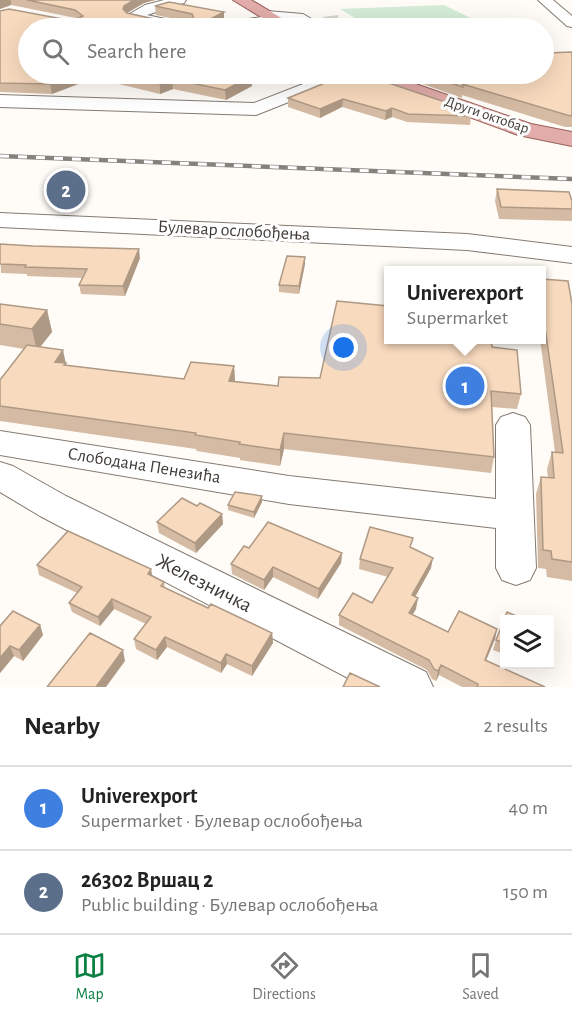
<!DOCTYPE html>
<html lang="en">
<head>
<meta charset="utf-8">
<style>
	:root { --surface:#fff; --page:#f2f2f2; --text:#222; --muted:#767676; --line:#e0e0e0; --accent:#0b8043 }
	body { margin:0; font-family:"Alegreya Sans",sans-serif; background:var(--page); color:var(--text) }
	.controls { position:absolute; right:18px; bottom:18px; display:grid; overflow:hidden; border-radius:0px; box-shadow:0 6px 24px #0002 }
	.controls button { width:54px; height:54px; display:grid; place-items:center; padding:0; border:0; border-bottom:2px solid var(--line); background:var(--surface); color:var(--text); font:30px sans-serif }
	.you { position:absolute; left:344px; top:348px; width:21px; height:21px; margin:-15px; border:4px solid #fff; border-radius:50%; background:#1a73e8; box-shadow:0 0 0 9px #1a73e833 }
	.badge { display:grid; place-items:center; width:39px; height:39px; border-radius:50%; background:var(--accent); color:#fff; font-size:20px; font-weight:700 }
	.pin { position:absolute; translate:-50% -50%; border:3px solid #fff; box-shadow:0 2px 6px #0006 }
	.popup { position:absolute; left:384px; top:266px; width:162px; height:78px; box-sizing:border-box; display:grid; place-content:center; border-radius:0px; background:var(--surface); filter:drop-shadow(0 2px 4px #0005); font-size:20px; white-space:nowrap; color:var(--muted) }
	.popup b { font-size:22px; color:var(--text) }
	.popup::after { content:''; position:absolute; left:50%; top:100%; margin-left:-12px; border:12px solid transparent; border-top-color:var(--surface) }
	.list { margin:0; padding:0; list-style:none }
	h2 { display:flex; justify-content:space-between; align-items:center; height:78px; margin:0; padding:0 24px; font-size:26px }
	h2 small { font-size:20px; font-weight:400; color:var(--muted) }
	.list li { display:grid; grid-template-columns:39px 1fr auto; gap:18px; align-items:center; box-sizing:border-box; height:84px; padding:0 24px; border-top:2px solid var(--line) }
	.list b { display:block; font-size:22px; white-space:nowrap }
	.list p { margin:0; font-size:20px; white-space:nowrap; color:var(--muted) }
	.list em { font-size:20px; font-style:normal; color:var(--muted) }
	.icon { flex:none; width:33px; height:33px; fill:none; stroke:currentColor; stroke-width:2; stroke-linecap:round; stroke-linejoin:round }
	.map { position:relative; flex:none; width:572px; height:687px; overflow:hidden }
	.search { position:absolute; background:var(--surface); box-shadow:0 6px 24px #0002; left:18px; right:18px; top:18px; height:66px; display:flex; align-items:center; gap:15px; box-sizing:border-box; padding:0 21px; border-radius:33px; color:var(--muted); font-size:22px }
	.sheet { height:246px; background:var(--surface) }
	nav { display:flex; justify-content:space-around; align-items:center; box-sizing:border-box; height:84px; border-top:2px solid var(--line); background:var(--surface); font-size:16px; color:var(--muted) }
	nav a { display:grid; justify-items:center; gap:3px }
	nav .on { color:var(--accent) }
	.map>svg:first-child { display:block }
</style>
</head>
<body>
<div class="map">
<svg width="572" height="687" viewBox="0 0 572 687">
	<rect width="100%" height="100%" fill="#fffbf7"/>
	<!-- green -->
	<path fill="#d4ecd8" d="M444 5 491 28H372L340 9Z"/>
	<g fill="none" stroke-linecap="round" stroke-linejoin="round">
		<!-- minor-tunnel -->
		<path stroke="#d9d5d1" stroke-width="16" stroke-dasharray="16 8" stroke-linecap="butt" d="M324 25 339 23"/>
		<!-- minor casing -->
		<g stroke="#847b72" stroke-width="2">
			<path id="minor" d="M164 0H186L184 3 147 15 192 25 194 28H169L128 19 126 16 145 5Z
				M538 0H553L572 16V27L567 26Z
				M267 11 303 14 327 28H309L295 21 281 20 243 28H212L219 24 261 17 262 12Z
				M339 19 354 21 356 24 349 28 334 26 332 23 334 20Z
				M329 74H352L349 78 256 115 0 107V95L254 103Z
				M0 213 467 234 572 247V263L467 250 0 227Z
				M513 413 525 417 530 425 536 568 530 580 516 585 502 580 496 568V528L289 504 0 455V431L289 476 496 499V425L501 417Z
				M0 462 13 466 66 496 426 672 433 687H365L40 516 0 492Z"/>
		</g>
		<!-- major casing -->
		<g stroke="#9b615c" stroke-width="2">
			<path id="major" d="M233 0H251L298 28H279Z
				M361 74H387L531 124 572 132V146L518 135 363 78Z"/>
		</g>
		<!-- minor -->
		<use href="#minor" fill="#fff" fill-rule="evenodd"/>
		<!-- major -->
		<use href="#major" fill="#e1aca9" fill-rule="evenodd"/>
		<!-- rail casing -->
		<g stroke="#85817d" stroke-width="4.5">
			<path id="rail" d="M0 156 572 179"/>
		</g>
		<!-- rail -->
		<use href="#rail" stroke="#fff" stroke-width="3" stroke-dasharray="9" stroke-linecap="butt"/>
	</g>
	<!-- wall -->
	<path fill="#d5bba3" d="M0 0H155L144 3 127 13 168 22 185 21 156 15 155 6 224 21 210 28 28 74H248L245 75 252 76V86L226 100 173 89 160 94 94 78 52 94 0 92V11L73 21 77 19 76 18 11 5 0 9Z
		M572 52V127H565L462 95V98L406 78 407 74H543L546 53Z
		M347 74 471 116 470 125 407 122 392 117 385 120 342 107 320 118 288 107V98Z
		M497 189 572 201V221L499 219 495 201Z
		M0 244 140 258 125 296 81 294 79 285 83 278 27 276V274L1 273Z
		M305 264 299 294 279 292V285Z
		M542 279 572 304V581L547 577 546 569 538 568 536 494 541 477 548 478 547 469 552 452H555L540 339H542Z
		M0 304 47 310 52 332 40 347 66 365 184 379 234 366 235 381 278 386 492 347 521 394 517 409 492 407 494 457 491 473 284 449 280 466 240 460V458L197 451 196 449 0 421V380L24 349 0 345Z
		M262 496V502L254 518 228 510V505Z
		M197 506 222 514 223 524 196 553 159 533 157 522Z
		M249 548 342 553 341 563 318 599 273 577 264 590 232 574 231 564Z
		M412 548 431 568 415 597 416 609 412 615 448 632 497 629 495 639 486 660 545 687H462L439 675 436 681 432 679 427 670 339 625V615L372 603 388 577 359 569 360 559Z
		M37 565 152 576 164 582 165 588 208 608 272 633 273 643 252 676 227 664 221 673 167 647 157 660 136 649 134 639 146 624 114 609 100 626 72 612 69 603 77 593 39 575Z
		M504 620V654L493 650 496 640Z
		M40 625 43 635 23 661 14 656 0 673V626Z"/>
	<!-- shaded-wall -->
	<path fill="#ae9985" d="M0 0H11V5L0 9Z
		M134 0H155L144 3 125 14 123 9 124 6Z
		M224 12V21L209 28 197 26Z
		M78 74H94V78L52 94 50 84Z
		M252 76V86L226 100 225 90Z
		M172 79 173 89 160 94V84Z
		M343 99 342 107 320 118V109Z
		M392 108V117L385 120 386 111Z
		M139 249 140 258 125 296 123 286Z
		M305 257V264L299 294V286Z
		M47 310 52 332 37 351 32 329Z
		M63 350 69 378 55 362Z
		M234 366 235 381H229Z
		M284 433V449L280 466V450Z
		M262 496V502L254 518V512Z
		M222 514 223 524 196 553 195 543Z
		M342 553 341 563 318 599 319 589Z
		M433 558 431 568 410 606 412 595Z
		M273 567V577L264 590V580Z
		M151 569 153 579 148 574Z
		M418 598 416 609 407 624 409 613Z
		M112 599 114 609 100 626 98 617Z
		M40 625 43 635 23 661 19 650Z
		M497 629 495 639 482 670 485 660Z
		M272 633 273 643 252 676V666Z
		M165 637 167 647 157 660 156 650Z
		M10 646 14 656 0 673V658Z
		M123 650 125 661 106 687H96Z
		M226 654 227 664 221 673V663Z
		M441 665 439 675 436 681 438 671Z"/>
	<!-- building -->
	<path fill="#f8dabe" stroke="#ae9985" stroke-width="1.5" d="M27 0H134L124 6 123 9 127 13 168 22 195 21 192 14 155 6 169 2 224 12 197 26 211 28H28V74H78L50 84 0 83V11L9 9 73 21 83 16 75 10Z
		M543 51 546 53 572 52V116L567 115 462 84 463 87 423 74H543Z
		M116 74H240L252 76 225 90 172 79 160 84Z
		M347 74H362L469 110 471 116 408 114 392 108 386 111 343 99 320 109 288 98Z
		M497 189 569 192 572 201V209L501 207Z
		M0 244 33 246 139 249 123 286 79 285 87 269 25 267 26 265 0 264Z
		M287 256 305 257 299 286 279 285Z
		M542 279 568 281 572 304V562L552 559 551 551 543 550 541 477 554 478 552 452 563 453 542 307Z
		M337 301 388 306V339H491L492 347 517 350 521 394 491 391 494 457 284 433 280 450 239 444 240 442 195 435 196 433 0 406V380L27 345 63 350 55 362 66 363 64 365 114 371 184 379 191 362 234 366 229 381 278 386 279 377 320 378Z
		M0 304 47 310 32 329 0 324Z
		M235 492 262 496 254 512 228 505Z
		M182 498 197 506 200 503 222 514 195 543 157 522Z
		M268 522 342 553 319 589 273 567 264 580 231 564 244 546 249 548Z
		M370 527 413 538 410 547 433 558 412 595 418 598 409 613 448 632 459 611 497 629 485 660 545 687H477L478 684 441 665 438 671 434 669 429 660 339 615 353 593 372 603 393 568 360 559Z
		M68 531 151 569 148 574 164 582 161 586 208 608 211 604 272 633 252 666 226 654 221 663 165 637 156 650 134 639 151 617 112 599 98 617 69 603 82 587 37 565Z
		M13 611 40 625 19 650 10 646 0 658V626Z
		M507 612 525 620H504V643L496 640Z
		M90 633 123 650 96 687H47Z
		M350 673 380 687H343Z"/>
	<g text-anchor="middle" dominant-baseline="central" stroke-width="6" stroke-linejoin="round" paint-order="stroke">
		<!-- far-street labels -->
		<g font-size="15" fill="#3f3b37" stroke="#fff">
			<text transform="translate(487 115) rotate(19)">Други октобар</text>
		</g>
		<!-- street labels -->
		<g font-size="18" fill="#3f3b37" stroke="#fff">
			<text transform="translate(234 231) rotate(3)">Булевар ослобођења</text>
			<text transform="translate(144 466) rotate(9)">Слободана Пенезића</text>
		</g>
		<!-- near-street labels -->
		<g font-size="21" fill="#3f3b37" stroke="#fff">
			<text transform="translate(204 583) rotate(27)">Железничка</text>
		</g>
	</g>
</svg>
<div class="controls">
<button><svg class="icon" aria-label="layers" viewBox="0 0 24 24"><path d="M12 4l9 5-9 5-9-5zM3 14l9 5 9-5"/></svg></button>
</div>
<div class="you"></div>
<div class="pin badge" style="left:465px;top:386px;background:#3f7fe0">1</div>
<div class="popup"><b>Univerexport</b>Supermarket</div>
<div class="pin badge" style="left:66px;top:190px;background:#5c6f8a">2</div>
<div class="search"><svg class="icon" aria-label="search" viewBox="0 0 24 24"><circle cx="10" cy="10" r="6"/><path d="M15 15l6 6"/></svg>Search here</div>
</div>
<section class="sheet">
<h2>Nearby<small>2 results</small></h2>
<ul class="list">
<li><span class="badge" style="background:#3f7fe0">1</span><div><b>Univerexport</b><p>Supermarket · Булевар ослобођења</p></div><em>40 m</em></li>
<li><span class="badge" style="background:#5c6f8a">2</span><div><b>26302 Вршац 2</b><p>Public building · Булевар ослобођења</p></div><em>150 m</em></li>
</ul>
</section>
<nav>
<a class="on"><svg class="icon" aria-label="map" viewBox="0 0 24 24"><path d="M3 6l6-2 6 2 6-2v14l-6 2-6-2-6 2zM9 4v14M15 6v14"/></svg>Map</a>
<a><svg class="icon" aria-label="directions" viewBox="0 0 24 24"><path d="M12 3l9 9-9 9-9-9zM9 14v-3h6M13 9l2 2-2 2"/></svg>Directions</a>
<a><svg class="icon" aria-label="saved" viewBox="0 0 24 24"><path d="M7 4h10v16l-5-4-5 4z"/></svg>Saved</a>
</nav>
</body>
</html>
